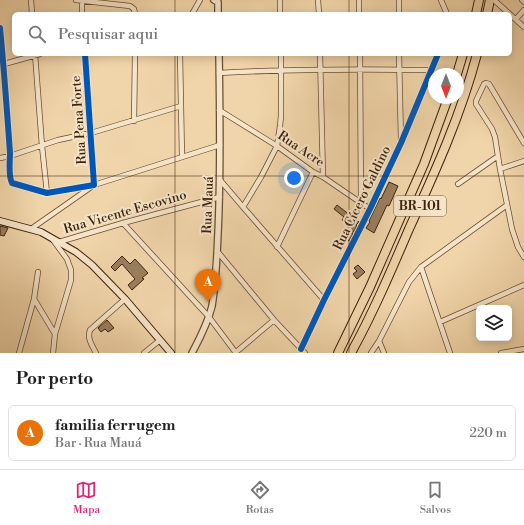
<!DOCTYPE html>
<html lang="pt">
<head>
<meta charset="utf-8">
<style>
	:root { --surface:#fff; --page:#f2f2f2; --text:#222; --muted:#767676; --line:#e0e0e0; --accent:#db2777 }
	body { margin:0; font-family:"Libre Bodoni",serif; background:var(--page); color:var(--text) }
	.controls { position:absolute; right:12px; bottom:12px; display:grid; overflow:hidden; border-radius:6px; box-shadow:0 2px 10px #0003 }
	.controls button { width:36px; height:36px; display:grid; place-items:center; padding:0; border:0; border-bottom:1px solid var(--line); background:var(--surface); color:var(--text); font:20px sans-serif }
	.compass { position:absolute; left:428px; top:68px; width:36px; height:36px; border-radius:50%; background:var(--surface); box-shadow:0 2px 10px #0003; rotate:180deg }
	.you { position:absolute; left:294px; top:178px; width:14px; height:14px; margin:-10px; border:3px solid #fff; border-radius:50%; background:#1a73e8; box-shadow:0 0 0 6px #1a73e833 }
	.badge { display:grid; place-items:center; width:26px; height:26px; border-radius:50%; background:var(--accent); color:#fff; font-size:13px; font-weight:700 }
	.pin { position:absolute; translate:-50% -33px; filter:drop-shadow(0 1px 2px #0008) }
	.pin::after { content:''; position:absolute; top:21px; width:14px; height:12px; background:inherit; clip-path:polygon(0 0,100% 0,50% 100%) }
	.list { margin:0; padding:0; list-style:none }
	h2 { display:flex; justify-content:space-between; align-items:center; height:52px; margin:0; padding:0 16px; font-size:17px }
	h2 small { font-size:13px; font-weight:400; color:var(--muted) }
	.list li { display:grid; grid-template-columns:26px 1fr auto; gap:12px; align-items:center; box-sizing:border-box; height:56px; margin:0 8px 8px; padding:0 8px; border:1px solid var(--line); border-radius:6px }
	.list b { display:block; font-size:15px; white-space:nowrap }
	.list p { margin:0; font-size:13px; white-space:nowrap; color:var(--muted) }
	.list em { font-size:13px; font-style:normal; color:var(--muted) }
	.icon { flex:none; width:22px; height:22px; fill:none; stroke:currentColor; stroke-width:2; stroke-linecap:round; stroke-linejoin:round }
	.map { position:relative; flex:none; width:524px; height:353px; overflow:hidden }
	.search { position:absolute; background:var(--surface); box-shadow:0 2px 10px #0003; left:12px; right:12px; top:12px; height:44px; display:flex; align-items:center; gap:10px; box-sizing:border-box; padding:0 14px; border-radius:6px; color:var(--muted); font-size:15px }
	.sheet { height:116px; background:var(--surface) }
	nav { display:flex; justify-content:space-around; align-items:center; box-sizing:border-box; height:56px; border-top:1px solid var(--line); background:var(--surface); font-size:11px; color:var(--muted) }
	nav a { display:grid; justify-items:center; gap:2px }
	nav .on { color:var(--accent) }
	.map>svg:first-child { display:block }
</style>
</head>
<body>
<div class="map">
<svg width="524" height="353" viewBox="0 0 524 353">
	<rect width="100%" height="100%" fill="#f1d5aa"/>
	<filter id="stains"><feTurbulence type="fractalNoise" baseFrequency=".005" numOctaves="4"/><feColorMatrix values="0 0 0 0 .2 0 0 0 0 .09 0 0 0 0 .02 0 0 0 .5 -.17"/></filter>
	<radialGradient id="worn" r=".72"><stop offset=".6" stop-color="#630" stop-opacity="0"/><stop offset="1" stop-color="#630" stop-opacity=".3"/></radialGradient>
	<!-- building -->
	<path fill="#9a7f5e" stroke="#3c210c" d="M389 182 398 186 389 206 387 205 374 233 366 228 370 222 369 221 380 198 381 199Z
		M337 205 359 222 356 225 357 226 352 234H353L349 241 343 237 349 226 342 220 344 217 334 209Z
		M0 226 8 228 4 236 0 235Z
		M122 256 130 264 135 259 148 273 142 278 144 279 132 290 128 285 135 279 122 264 115 271 111 267Z
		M358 265 365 272 357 279 353 274 357 271 354 268Z
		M107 320 114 328 108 332 105 329 101 332 98 328Z"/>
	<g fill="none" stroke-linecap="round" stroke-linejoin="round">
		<!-- minor casing -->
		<g stroke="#694e34" stroke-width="6">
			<path id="minor" d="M31 0 32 14
				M76 0 130 6 134 9 135 14
				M280 0V14
				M318 0 319 14
				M359 0V14
				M441 0 447 14
				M494 0 524 27
				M522 0 524 2
				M82 1V14
				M192 14 200 0
				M399 14V0
				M516 19 524 10
				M0 28C4 69 7 111 10 153 10 161 8 176 12 183L47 193 94 185 85 54
				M35 54 42 146 47 193
				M180 54 182 157
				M320 54 323 177
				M360 54 361 202
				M399 54 401 141
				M4 64 40 54
				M219 73C290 69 360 69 431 70
				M219 110 277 146 313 172 323 177 370 209
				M134 121 135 54
				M524 143 489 84 486 83 484 84 476 101V104L492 129 495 137 500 169 512 229 518 247 524 257
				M0 158 10 156 58 140 91 133 181 106
				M500 169 524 161
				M220 180 243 207 324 300
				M458 184 498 156
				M243 207 261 177 277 146 280 126 281 116V54
				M123 223 209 317 236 353
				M31 229 94 185 220 145
				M53 240 67 259 71 270V280L55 334 53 353
				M59 242 123 223 220 197
				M277 247 313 172
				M217 251 274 320 305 353
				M421 267 450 353
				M34 299 55 334
				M440 322 524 285
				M379 341 384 353
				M301 349 324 300 370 209 401 143 438 54
				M19 353 34 299 38 272
				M96 353C92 345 87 339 90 330L125 299
				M144 353 160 340
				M235 353 274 320
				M371 353 379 341 409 282 421 267 507 205
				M501 353 524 349"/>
		</g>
		<!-- tertiary casing -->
		<g stroke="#694e34" stroke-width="8">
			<path id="tertiary" d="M214 0 218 2V14
				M192 353C200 338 208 322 212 306 216 282 217 257 218 233 221 173 220 114 219 54"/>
		</g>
		<!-- secondary casing -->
		<g stroke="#3c210c" stroke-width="8">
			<path id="secondary" d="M0 221 41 232 76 252 92 265 125 299 171 353"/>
		</g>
		<!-- motorway casing -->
		<g stroke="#3c210c" stroke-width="10">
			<path id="motorway" d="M476 14 479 0
				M487 14 490 0
				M457 74 463 54
				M338 353 370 287 424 164 448 98
				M351 353C373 313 391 271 409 229 435 172 461 115 477 54"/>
		</g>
		<!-- minor -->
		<use href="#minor" stroke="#f6e4c8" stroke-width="4.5"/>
		<!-- tertiary -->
		<use href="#tertiary" stroke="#f6e4c8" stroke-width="5.5"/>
		<!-- secondary -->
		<use href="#secondary" stroke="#f6e4c8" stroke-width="6"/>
		<!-- motorway -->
		<use href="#motorway" stroke="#f1d5aa" stroke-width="8"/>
		<!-- cycleway casing -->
		<g stroke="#f6e4c8" stroke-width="8">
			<path id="cycleway" d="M0 28C4 69 7 111 10 153 10 161 8 176 12 183L47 193 94 185 85 54
				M301 349 324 300 370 209 401 143 438 54"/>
		</g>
		<!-- cycleway -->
		<use href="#cycleway" stroke="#0057b8" stroke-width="6"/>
	</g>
	<!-- grid -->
	<path fill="none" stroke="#3c210c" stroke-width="1" stroke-opacity="0.55" d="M175 0V14M349 0V14M175 54V353M349 54V353M0 176H524"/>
	<g text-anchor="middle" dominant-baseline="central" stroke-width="4" stroke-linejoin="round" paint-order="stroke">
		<!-- shield labels -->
		<rect fill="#f6e4c8" stroke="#745c44" stroke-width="1" x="394" y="196" width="52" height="20" rx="3"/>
		<g font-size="12" font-weight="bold" fill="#3c210c">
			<text x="420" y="206">BR-101</text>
		</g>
		<!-- street labels -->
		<g font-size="13" fill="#3c210c" stroke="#f6e4c8">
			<text transform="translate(79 120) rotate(-94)">Rua Pena Forte</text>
			<text transform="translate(301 149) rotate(34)">Rua Acre</text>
			<text transform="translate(362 198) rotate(-64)">Rua Cícero Galdino</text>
			<text transform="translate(208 205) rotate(-88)">Rua Mauá</text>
			<text transform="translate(125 212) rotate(-16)">Rua Vicente Escovino</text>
		</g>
	</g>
	<rect width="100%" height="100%" filter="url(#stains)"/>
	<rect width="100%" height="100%" fill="url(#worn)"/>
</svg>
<div class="controls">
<button><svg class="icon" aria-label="layers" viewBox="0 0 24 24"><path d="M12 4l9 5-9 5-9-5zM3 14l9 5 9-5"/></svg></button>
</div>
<svg class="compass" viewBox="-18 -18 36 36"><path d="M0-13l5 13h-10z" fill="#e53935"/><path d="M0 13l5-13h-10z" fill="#767676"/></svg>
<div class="you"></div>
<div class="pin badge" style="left:208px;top:302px;background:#e8710a">A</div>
<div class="search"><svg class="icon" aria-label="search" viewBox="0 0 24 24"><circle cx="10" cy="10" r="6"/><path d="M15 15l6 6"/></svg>Pesquisar aqui</div>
</div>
<section class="sheet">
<h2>Por perto<small></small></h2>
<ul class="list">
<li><span class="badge" style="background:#e8710a">A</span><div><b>familia ferrugem</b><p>Bar · Rua Mauá</p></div><em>220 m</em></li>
</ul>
</section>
<nav>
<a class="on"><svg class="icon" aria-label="map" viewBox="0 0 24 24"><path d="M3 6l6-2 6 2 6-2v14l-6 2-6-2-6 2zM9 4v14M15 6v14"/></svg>Mapa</a>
<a><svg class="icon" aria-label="directions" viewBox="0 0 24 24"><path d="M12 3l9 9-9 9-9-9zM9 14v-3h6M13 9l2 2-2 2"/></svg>Rotas</a>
<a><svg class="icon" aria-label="saved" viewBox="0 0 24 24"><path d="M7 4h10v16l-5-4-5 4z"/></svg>Salvos</a>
</nav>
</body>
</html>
